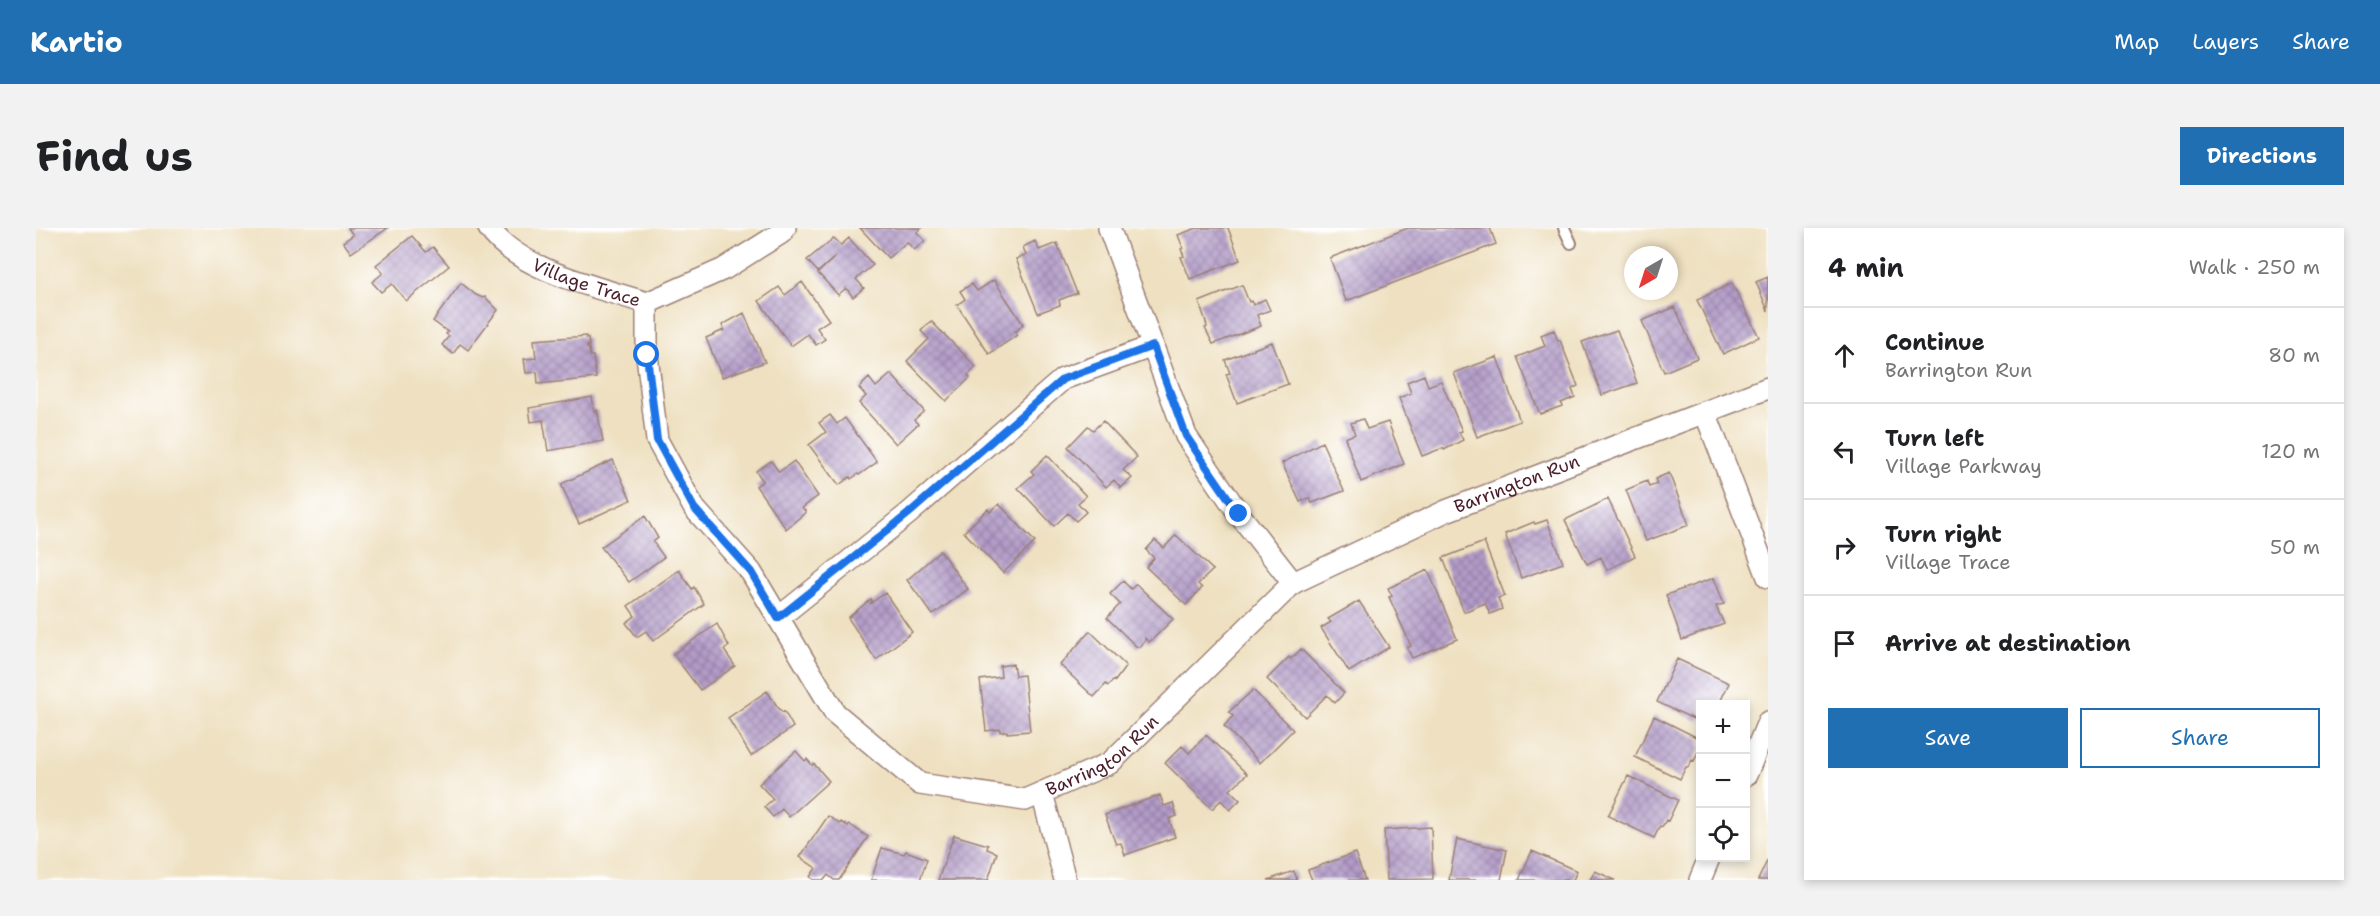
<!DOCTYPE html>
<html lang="en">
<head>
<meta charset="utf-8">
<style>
	:root { --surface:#fff; --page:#f2f2f2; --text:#202124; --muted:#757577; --line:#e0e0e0; --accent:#1f6fb2 }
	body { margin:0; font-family:"Shantell Sans",sans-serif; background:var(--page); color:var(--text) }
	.controls { position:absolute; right:18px; bottom:18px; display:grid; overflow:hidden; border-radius:0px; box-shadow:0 3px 9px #0003 }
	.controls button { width:54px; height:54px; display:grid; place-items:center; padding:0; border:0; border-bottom:2px solid var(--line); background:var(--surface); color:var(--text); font:30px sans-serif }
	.compass { position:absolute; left:1588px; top:18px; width:54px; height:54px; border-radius:50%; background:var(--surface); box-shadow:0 3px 9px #0003; rotate:219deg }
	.stop { position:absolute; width:18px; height:18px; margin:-14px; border:4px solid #1a73e8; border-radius:50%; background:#fff }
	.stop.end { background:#1a73e8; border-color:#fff; box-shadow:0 2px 6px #0008 }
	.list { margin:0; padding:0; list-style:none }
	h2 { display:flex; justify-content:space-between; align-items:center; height:78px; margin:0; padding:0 24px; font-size:26px }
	h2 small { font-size:20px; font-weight:400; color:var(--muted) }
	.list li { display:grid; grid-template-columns:39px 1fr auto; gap:18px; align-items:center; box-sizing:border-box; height:96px; padding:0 24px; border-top:2px solid var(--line) }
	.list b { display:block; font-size:22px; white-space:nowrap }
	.list p { margin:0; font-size:20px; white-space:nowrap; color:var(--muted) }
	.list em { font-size:20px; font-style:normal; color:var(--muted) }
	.actions { display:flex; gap:12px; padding:18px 24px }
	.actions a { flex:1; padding:14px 0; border:2px solid var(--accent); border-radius:0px; text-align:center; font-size:21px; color:var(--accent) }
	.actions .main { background:var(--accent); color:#fff }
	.icon { flex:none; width:33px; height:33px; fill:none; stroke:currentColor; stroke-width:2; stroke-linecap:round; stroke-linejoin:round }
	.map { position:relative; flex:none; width:1732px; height:652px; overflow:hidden; border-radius:0px }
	header { display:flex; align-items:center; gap:36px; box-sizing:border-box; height:84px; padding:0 30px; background:var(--accent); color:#fff }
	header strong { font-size:28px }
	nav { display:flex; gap:33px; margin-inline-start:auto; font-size:21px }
	.intro { display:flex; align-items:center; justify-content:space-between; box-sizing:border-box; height:144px; padding:0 36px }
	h1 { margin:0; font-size:42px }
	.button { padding:15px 27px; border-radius:0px; background:var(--accent); color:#fff; font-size:21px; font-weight:700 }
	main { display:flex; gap:36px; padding:0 36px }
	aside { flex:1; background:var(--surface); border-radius:0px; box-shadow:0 3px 9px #0003 }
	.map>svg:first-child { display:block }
</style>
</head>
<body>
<header>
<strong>Kartio</strong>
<nav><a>Map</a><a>Layers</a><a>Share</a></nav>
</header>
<div class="intro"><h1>Find us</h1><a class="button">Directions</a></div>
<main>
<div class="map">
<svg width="1732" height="652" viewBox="0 0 1732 652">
	<defs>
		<pattern id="building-cross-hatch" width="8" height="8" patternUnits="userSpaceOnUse" patternTransform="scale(1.5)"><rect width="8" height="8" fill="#b29bc8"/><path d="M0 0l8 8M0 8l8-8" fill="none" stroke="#937ea3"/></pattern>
	</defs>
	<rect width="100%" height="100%" fill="#fff"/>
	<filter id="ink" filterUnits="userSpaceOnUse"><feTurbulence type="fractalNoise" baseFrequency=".0167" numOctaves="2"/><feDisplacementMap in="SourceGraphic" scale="12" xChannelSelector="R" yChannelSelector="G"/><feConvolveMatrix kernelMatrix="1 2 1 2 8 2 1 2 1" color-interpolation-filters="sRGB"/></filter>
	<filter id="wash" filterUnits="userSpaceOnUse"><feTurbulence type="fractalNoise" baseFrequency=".008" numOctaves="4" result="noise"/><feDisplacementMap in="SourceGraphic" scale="24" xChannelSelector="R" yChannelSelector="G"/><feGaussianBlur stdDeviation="1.35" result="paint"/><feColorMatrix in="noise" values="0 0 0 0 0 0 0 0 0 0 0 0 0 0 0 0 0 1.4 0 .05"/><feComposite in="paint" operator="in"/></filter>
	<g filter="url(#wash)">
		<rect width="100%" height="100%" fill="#eee0c0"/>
		<g id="blocks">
			<!-- building -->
			<path fill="url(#building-cross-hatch)" d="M312 0H352L315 25 307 14 317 7Z
				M824 0H886L881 4 889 13 878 22 871 14 852 30Z
				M1161 0H1192L1204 32 1154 51 1145 29 1148 28 1145 21 1147 20 1142 7Z
				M1372 0H1454L1460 16 1310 73 1294 30Z
				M376 8 390 24 397 19 413 38 370 73 356 56 345 64 336 54 347 45 340 37Z
				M798 10 805 17 813 10 837 37 820 51 828 60 817 69 810 60 802 67 782 45 800 28 782 44 771 32Z
				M999 13 1003 22 1021 15 1041 65 1023 72 1024 77 1002 85 980 31 990 27 987 19Z
				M1732 49V83L1720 54Z
				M958 52 987 96 981 103H978L981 107 953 126 921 77 929 71 924 63 936 56 941 63Z
				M766 54 793 92 781 100 789 111 780 117 772 106 755 118 723 73 743 59 749 67Z
				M425 55 440 67 447 70 449 69 462 82 432 122 424 116 417 126 406 117 413 108 410 106 412 104 397 93Z
				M1696 55 1723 109 1687 126 1661 72Z
				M1206 57 1213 74 1215 73 1217 77 1229 71 1234 82 1221 87 1225 98 1177 116 1169 100 1171 99 1169 91 1163 74Z
				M1639 79 1661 130 1628 144 1606 93Z
				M708 85 729 134 686 149 670 110 688 102 686 97Z
				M895 93 940 139 932 147 934 150 910 173 871 133 893 111 885 103Z
				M1518 102 1522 113 1524 112 1542 158 1536 161 1539 169 1525 175 1526 178 1504 186 1481 129 1509 118 1505 107Z
				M1581 102 1601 155 1566 167 1546 114Z
				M550 108V110H552L553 118H551V120H553L554 128H557L560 150 502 156 501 144 490 145 488 131 500 130 498 112Z
				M1236 114 1252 156 1201 175 1190 146 1194 145 1189 132Z
				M1461 129 1484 193 1441 209 1418 145Z
				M855 146 888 183 878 192 882 196 860 216 823 175 830 168 823 160 833 150 840 159Z
				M1388 147 1392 158 1405 153 1426 203 1423 204 1427 212 1408 222 1407 220 1386 228 1363 170 1375 165 1371 154Z
				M556 169 558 183 561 182 567 213 512 223 507 192 495 194 493 180Z
				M794 187 801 196 809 190 841 234 823 247 822 246 815 251 814 249 803 257 773 217 790 204 783 195Z
				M1327 191 1331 201 1352 194 1368 236 1325 254 1309 210 1319 206 1315 195Z
				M1067 193 1101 229 1087 242 1096 250 1085 260 1078 252 1070 259 1032 219 1052 198 1057 202Z
				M1286 214 1308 263 1276 275 1273 270 1264 274 1246 235Z
				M1011 227 1050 268 1042 275 1050 284 1040 293 1032 285 1018 298 982 260 998 246 995 243Z
				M577 232 595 272 543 296 525 256Z
				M735 233 743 244 758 233 782 268 766 280 770 284 750 301 720 258 727 253 720 243Z
				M1633 245 1653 297 1610 313 1590 262 1611 253 1613 259 1621 256 1619 251Z
				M1572 271 1599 328 1571 342 1565 329 1551 336 1529 292Z
				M963 276 999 314 967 345 928 304 952 281 954 284Z
				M609 288 622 310 617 314 628 329 593 354 565 319Z
				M1511 292 1527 335 1485 350 1469 306 1498 294 1499 296Z
				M1140 307 1177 342 1162 356 1166 360 1150 377 1110 339 1118 330 1110 322 1119 312 1128 320Z
				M1448 314 1469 368 1462 370 1466 381 1454 386 1449 375 1428 384 1407 330Z
				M904 323 932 361 897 387 871 352Z
				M643 342 656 361 658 359 668 376 617 413 610 403 601 409 590 395 599 388 592 378Z
				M1392 342 1421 411 1376 430 1371 420 1375 418 1353 369 1356 368 1352 360Z
				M1678 350 1688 376 1680 378 1688 396 1646 412 1630 367Z
				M1087 353 1095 361 1100 356 1137 391 1118 410 1113 414 1109 410V413L1104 419H1101L1071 390 1084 376 1074 366Z
				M849 365 876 404 840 432 812 390 835 371 836 373 834 376Z
				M1323 373 1353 419 1313 444 1285 400 1295 394 1292 391Z
				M681 396 693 418 688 422 699 438 664 462 637 426Z
				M1054 403 1090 438 1079 453 1078 452 1072 458 1070 456 1058 469 1024 437Z
				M1265 421 1308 465 1299 475 1291 467 1269 489 1231 451 1253 429 1255 431Z
				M1641 431 1693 455 1683 476H1664V494L1621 474Z
				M977 436 979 448 988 447 994 503 971 505V503L964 504V501L950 503 944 452 965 449 964 438Z
				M1217 462 1257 502 1224 535 1188 498 1197 488 1193 484Z
				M731 463 741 478 746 484 748 483 757 499 715 528 692 490Z
				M1618 488 1664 511V520L1658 533 1656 532 1652 539H1650L1644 551 1599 529Z
				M1170 507 1211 546 1194 562 1204 572 1194 582 1185 572 1176 581 1129 535 1146 518 1153 525Z
				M760 523 769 533 771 531 776 537 778 536 793 553 753 589 746 581 737 589 728 579 737 571 723 556Z
				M1592 548 1642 572 1632 593 1630 592 1626 599 1624 598 1618 610 1572 588Z
				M1124 567 1128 578 1137 575 1141 588 1133 591 1139 609 1089 627 1085 615 1080 616 1077 609 1069 587Z
				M792 588 804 596 805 594 812 598 813 596 832 609 803 652H798L792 647 788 652H778L774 649 780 640 764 629Z
				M1395 599 1397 651 1351 652 1348 602Z
				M918 607 952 617 951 621 961 625 952 652H902Z
				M1421 611 1471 622 1465 652H1413Z
				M846 620 868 626 870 623 891 631 884 652H835Z
				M1496 623 1541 643 1537 652H1483Z
				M1319 625 1329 652H1276L1272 642Z
				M1732 631V652H1722Z
				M1258 643 1261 652H1232Z
				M1559 643 1579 652H1554Z"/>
		</g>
	</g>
	<g filter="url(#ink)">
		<use href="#blocks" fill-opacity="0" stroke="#9c8076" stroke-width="1.5"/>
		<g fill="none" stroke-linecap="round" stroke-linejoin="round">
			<!-- lane casing -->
			<g stroke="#9c8076" stroke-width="14">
				<path id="lane" d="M1528 0 1535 15"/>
			</g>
			<!-- street casing -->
			<g stroke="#9c8076" stroke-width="24">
				<g id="street">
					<path id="s1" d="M453 0C481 42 564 60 611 75L688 41 745 5 749 0"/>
					<path d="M1073 0 1150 208 1203 286 1257 355"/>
					<path id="s2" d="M611 75V127L621 212 658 280 715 344 799 485 884 556 989 572 1074 535 1257 355 1410 283 1732 160"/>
					<path d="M1669 184 1732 349"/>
					<path d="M742 390 872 286 1027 151 1117 118"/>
					<path d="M1710 547 1732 494"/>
					<path d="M1006 565 1029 652"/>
					<path d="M1664 652 1673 630"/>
				</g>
			</g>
			<!-- lane -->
			<use href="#lane" stroke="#fff" stroke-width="10"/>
			<!-- street -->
			<use href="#street" stroke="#fff" stroke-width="21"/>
		</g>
	</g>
	<g fill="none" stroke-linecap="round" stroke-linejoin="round" filter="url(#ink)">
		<!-- route -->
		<path stroke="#1a73e8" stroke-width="8" d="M611 127 621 212 658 280 715 344 742 390 872 286 1027 151 1117 118 1150 208 1203 286"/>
	</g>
	<g text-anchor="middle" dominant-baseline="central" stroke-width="4.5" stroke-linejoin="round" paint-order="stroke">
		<!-- street labels -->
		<g font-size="18" fill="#4a1f2b" stroke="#fff">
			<text stroke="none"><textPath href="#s1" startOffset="114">Village Trace</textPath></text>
			<text stroke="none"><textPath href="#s2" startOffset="1276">Barrington Run</textPath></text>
			<text stroke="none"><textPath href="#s2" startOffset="772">Barrington Run</textPath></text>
		</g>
	</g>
</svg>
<div class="controls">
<button>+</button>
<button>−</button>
<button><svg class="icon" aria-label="locate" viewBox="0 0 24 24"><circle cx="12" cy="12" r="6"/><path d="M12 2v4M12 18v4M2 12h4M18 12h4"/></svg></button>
</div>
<svg class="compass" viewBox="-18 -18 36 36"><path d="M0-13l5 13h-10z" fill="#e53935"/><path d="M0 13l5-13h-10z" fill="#757577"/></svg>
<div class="stop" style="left:611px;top:127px"></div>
<div class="stop end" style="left:1203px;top:286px"></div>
</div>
<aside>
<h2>4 min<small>Walk · 250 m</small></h2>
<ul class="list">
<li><svg class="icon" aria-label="ahead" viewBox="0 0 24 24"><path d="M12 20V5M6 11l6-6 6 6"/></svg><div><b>Continue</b><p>Barrington Run</p></div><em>80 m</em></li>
<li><svg class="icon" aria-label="left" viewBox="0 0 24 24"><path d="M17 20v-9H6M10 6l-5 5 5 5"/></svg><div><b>Turn left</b><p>Village Parkway</p></div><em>120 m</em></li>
<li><svg class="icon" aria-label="right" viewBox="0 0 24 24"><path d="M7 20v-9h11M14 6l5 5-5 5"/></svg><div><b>Turn right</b><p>Village Trace</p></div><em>50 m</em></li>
<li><svg class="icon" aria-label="arrive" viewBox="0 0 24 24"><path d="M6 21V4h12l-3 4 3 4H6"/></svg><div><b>Arrive at destination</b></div></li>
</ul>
<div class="actions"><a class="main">Save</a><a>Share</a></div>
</aside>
</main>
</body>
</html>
